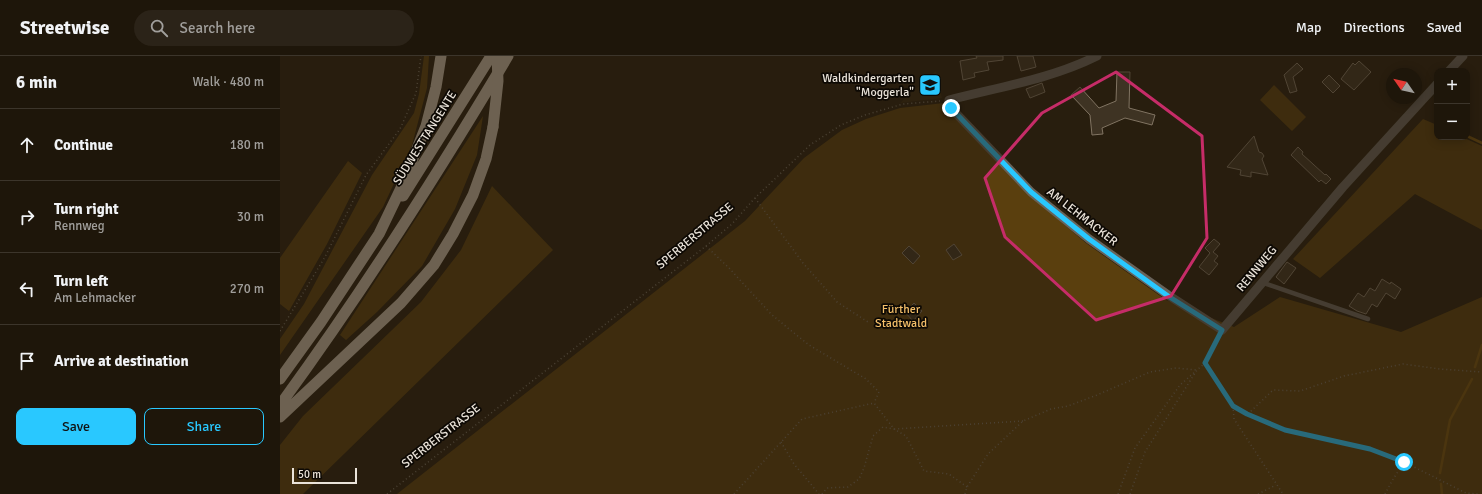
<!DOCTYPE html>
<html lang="en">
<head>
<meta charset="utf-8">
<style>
	:root { --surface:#1e160a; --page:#2b2318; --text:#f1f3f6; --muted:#a19f9c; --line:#3c352b; --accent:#29c8ff }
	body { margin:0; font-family:Signika,sans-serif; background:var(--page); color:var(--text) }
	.controls { position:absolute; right:12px; top:12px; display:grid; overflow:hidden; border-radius:8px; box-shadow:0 2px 10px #0003 }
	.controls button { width:36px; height:36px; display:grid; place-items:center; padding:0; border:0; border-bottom:1px solid var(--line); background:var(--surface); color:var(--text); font:20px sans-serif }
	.compass { position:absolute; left:1106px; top:12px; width:36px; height:36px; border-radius:50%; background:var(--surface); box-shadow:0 2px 10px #0003; rotate:304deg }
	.scale { position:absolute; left:12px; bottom:10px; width:65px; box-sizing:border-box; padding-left:4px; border:2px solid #eae3d9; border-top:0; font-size:11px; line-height:14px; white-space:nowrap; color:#eae3d9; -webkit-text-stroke:3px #0d0904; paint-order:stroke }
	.stop { position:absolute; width:12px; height:12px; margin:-9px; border:3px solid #29c8ff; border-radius:50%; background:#fff }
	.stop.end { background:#29c8ff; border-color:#fff; box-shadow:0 1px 4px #0008 }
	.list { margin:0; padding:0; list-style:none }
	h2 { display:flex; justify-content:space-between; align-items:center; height:52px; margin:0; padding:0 16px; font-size:17px }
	h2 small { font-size:13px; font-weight:400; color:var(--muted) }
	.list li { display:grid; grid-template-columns:26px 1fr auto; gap:12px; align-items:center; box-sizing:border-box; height:72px; padding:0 16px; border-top:1px solid var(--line) }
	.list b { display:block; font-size:15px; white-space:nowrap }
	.list p { margin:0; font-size:13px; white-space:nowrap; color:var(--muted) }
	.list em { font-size:13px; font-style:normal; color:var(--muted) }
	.actions { display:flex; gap:8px; padding:12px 16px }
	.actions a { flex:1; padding:9px 0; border:1px solid var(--accent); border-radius:8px; text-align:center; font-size:14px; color:var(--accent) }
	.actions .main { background:var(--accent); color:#111 }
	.icon { flex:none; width:22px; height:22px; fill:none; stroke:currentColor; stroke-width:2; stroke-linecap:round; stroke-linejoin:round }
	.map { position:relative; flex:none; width:1202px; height:438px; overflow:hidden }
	header { display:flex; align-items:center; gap:24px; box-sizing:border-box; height:56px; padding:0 20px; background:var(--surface); border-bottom:1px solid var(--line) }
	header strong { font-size:19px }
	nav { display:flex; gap:22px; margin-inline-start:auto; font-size:14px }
	.search { width:280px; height:36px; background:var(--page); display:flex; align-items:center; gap:10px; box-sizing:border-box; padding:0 14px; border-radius:22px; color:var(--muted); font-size:15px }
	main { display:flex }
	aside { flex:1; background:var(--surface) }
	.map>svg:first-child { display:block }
</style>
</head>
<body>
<header>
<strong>Streetwise</strong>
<div class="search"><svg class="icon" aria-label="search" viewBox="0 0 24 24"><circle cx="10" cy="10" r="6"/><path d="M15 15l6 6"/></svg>Search here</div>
<nav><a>Map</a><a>Directions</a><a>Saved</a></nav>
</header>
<main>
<aside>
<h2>6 min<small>Walk · 480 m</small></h2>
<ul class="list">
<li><svg class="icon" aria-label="ahead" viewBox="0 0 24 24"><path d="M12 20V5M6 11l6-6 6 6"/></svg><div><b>Continue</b></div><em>180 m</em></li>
<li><svg class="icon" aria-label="right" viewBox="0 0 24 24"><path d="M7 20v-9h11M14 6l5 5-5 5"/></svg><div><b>Turn right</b><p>Rennweg</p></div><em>30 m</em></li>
<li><svg class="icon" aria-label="left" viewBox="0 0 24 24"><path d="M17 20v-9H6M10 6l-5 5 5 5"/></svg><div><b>Turn left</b><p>Am Lehmacker</p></div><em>270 m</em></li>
<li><svg class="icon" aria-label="arrive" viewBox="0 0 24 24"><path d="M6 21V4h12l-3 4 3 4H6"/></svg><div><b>Arrive at destination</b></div></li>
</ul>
<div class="actions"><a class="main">Save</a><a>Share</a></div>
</aside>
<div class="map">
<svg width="1202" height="438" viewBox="0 0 1202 438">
	<rect width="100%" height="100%" fill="#281e0e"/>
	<!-- built -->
	<path fill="#342710" d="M656 15 662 42 620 47Z"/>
	<!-- green -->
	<path fill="#5a3f0e" d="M144 0H149L147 32 132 89 103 151 0 299V283L24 248 92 119 134 57 139 38Z
		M994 29 1026 61 1012 75 980 44Z
		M664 47 760 148 806 187 886 244 954 271 1000 241 1121 276 1202 241V438H117L465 165 524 102 562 74 586 63 620 52Z
		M203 60 197 99 175 153 142 210 97 256 66 284 60 279Z
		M1143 63 1157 69V81H1182L1202 90V174L1135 138 1040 222 1013 203Z
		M68 105 82 117 47 188 9 255 0 248V202Z
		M212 130 273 194 23 438H0V389L23 360 141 246 181 194Z"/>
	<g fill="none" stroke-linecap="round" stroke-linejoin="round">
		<!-- stream -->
		<path stroke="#765310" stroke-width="2.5" d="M1187 80 1202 87
			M1195 311 1202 289
			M1160 417 1170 364 1192 323
			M1161 428 1162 438"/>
	</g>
	<!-- building -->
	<path fill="#3e3323" stroke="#817462" d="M696 0H723V4L707 6 709 14 694 17 695 21 683 24 680 5 697 2Z
		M737 0H753L756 11 741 15Z
		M1079 5 1091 16 1074 34 1061 23 1073 7 1075 9Z
		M1017 7 1023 13 1013 21 1017 35 1010 37 1004 19Z
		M837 16H850L849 52 875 59 872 69 845 62 822 72 823 78 812 79 810 59 791 39 800 31 819 52 836 45Z
		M1049 19 1060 30 1053 37 1042 26Z
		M762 27 765 36 750 42 746 33Z
		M974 80 979 96 982 97 984 100 982 103 988 119 971 116V121L960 119 961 114 947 111Z
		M1018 91 1023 96 1022 98 1045 119 1046 118 1051 123 1046 128 1041 124 1039 126 1011 99Z
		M934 183 940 188 933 196 938 200 934 205 938 208 929 219 919 211 930 197 925 192Z
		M674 188 682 199 673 204 666 194Z
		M629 190 640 200 633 208 622 197Z
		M1007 206 1016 212 1004 228 996 221Z
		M1102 223 1110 228 1111 226 1121 233 1115 243 1106 237 1097 251 1092 248 1086 258 1077 255 1069 250 1078 237 1084 241 1090 232 1095 235Z
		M634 247 642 255 633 265 625 256Z"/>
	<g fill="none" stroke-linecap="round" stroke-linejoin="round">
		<!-- path -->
		<path stroke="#776e61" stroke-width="1.5" stroke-dasharray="1 3" stroke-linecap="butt" d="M475 142 523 207 557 246 588 266
			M426 190 449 212 491 258 509 273 529 289 586 323 599 336 594 347
			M0 275 45 201 86 119 120 73 136 37 141 0
			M925 307 953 350 967 358 1005 374 1090 393 1124 406 1186 437 1198 438
			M953 350 954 363 1003 438
			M968 358 993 334 1020 335 1064 320 1123 308 1160 313 1202 316
			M501 386 514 408 539 438
			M107 438 426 190 452 168 475 142 530 89 561 69 585 59 623 48 660 45
			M454 438 522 363 594 347 614 373 743 365
			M542 438 547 432 568 431 579 423 584 412 593 380 603 371 614 373 626 380 644 415 669 418 687 431
			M685 438 687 431 708 398 743 365 771 353 788 350 817 339 870 316 896 312 917 314
			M838 438 855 392 900 329 916 315
			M850 438 865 396 917 314 925 307 938 281
			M978 438 996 429
			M1105 438 1112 425 1124 406"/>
		<!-- service -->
		<path stroke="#68635b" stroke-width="4.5" d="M981 226 1088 263"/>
		<!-- minor -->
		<path stroke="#68635b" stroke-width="9" d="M817 0C771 23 719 31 669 44L671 52 751 136 809 183 888 239 942 274 1063 131 1157 28
			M1169 15 1183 0"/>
		<!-- trunk -->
		<path stroke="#c0b4a2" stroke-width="11" d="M123 140 211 0
			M0 323 41 266 99 178 123 128 146 70 156 31 161 0
			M0 349C82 237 157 119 228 0
			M0 361 121 247 154 209 173 178 193 139 206 103 213 71"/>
		<!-- trunk-bridge -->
		<path stroke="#c0b4a2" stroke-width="11" d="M213 71 218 25 217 0"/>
	</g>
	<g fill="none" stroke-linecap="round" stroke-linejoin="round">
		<!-- route -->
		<path stroke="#29c8ff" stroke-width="5" d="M671 52 751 136 809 183 888 240 942 274 925 307 953 350 967 358 1005 374 1090 393 1124 406"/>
	</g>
	<!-- marked area -->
	<path d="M0 0H1202V438H0ZM836 16 922 80 927 182 891 240 816 264 725 181 705 122 762 57Z" fill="#281e0e" fill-opacity=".55" fill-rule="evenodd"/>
	<path fill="none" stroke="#c62c68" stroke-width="3" stroke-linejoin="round" d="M836 16 922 80 927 182 891 240 816 264 725 181 705 122 762 57Z"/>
	<!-- icons -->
	<defs>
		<g id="school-square" transform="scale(1.15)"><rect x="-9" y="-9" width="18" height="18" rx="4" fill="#29c8ff" stroke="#0d0904"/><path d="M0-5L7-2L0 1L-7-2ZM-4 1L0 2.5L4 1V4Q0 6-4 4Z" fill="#111"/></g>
	</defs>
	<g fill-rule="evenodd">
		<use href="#school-square" x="650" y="29"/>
	</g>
	<g text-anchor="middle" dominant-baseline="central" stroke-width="3.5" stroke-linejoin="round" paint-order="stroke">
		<!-- poi labels -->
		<g font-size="12" fill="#eae3d9" stroke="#0d0904" text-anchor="end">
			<text x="634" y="22">Waldkindergarten<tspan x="634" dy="14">"Moggerla"</tspan></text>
		</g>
		<!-- street labels -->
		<g font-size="12" fill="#eae3d9" stroke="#0d0904">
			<text transform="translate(145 82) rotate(-58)">SÜDWESTTANGENTE</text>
			<text transform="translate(802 161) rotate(38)">AM LEHMACKER</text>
			<text transform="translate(415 180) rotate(-40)">SPERBERSTRASSE</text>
			<text transform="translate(977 213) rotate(-50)">RENNWEG</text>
			<text transform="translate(161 380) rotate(-38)">SPERBERSTRASSE</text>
		</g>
		<!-- park labels -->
		<g font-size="12" fill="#f4bf69" stroke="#0d0904">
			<text x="621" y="253">Fürther<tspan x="621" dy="14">Stadtwald</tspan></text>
		</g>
	</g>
</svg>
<div class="controls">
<button>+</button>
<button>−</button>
</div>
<svg class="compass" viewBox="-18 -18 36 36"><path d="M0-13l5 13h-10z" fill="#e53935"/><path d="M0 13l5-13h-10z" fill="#a19f9c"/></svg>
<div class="scale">50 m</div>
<div class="stop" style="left:1124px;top:406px"></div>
<div class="stop end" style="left:671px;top:52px"></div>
</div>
</main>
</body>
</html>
